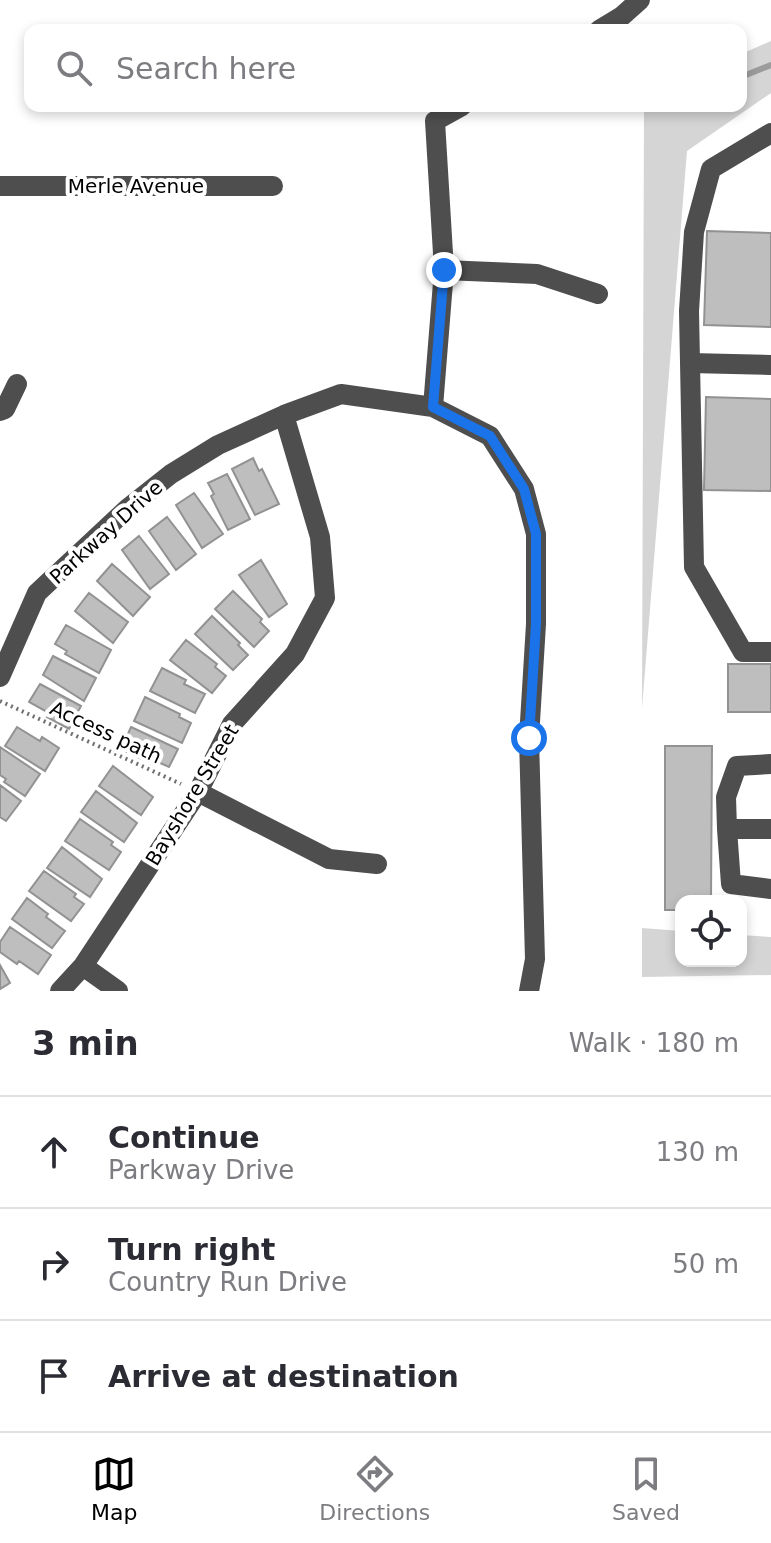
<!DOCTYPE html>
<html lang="en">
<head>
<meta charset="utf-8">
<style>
	:root { --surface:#fff; --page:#f2f2f3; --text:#2b2b33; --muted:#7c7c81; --line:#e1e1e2; --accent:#000 }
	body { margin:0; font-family:"DejaVu Sans",sans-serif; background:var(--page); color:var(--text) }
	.controls { position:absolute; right:24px; bottom:24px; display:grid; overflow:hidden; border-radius:16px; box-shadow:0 4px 12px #0003 }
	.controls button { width:72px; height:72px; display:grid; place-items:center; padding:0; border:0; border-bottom:2px solid var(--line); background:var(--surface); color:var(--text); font:40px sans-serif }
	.stop { position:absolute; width:24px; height:24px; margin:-18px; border:6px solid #1a73e8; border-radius:50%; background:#fff }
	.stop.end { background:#1a73e8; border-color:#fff; box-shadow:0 2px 8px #0008 }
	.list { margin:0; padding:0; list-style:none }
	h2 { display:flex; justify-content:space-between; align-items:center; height:104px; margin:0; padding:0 32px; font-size:34px }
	h2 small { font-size:26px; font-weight:400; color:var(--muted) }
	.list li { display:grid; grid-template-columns:52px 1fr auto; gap:24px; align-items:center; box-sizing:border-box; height:112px; padding:0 32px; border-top:2px solid var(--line) }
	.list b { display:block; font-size:30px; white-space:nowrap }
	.list p { margin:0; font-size:26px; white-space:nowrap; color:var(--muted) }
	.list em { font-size:26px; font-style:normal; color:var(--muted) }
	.icon { flex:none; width:44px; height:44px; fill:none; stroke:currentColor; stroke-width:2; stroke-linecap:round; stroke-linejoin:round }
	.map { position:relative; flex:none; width:771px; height:991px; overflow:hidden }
	.search { position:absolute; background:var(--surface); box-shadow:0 4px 12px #0003; left:24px; right:24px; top:24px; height:88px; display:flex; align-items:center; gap:20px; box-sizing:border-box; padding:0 28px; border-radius:16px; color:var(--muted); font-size:30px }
	.sheet { height:440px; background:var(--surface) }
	nav { display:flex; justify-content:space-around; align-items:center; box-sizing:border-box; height:112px; border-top:2px solid var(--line); background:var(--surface); font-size:22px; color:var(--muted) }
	nav a { display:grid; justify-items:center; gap:4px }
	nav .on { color:var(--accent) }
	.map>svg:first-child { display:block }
</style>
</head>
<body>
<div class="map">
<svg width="771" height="991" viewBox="0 0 771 991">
	<rect width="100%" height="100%" fill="#fff"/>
	<!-- green -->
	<path fill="#d5d5d5" d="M771 41V93L687 151 642 708 644 106H741V54Z
		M642 928 681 931V961H741V935L771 937V975L642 977Z"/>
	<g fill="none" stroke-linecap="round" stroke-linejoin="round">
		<!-- stream -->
		<path stroke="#9c9c9c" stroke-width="6" d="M741 77 771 65"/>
	</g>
	<!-- building -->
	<path fill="#bebebe" stroke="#929292" stroke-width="2" d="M707 231 771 233V327L704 325Z
		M706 397 771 399V491L704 490Z
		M253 458 259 471 262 469 279 504 255 515 232 469Z
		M227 474 250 519 228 530 211 496 214 494 208 483Z
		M194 493 223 534 202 548 176 505Z
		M167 517 196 554 176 570 149 531Z
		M139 536 169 574 150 589 122 550Z
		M261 560 287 604 269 617 239 575Z
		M112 564 150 597 133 616 97 581Z
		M233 591 262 619 260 622 269 631 254 647 215 609Z
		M89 593 128 622 113 643 75 611Z
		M212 616 240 643 238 645 248 655 233 670 195 634Z
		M66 625 111 650 99 673 65 654 67 651 55 644Z
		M186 640 217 664 215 667 226 676 212 693 170 660Z
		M53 656 96 678 84 701 43 675Z
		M728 664H771V712H728Z
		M162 668 186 680 184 684 205 694 195 713 150 691Z
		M40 684 81 706 69 729 47 717 49 713 29 702Z
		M145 697 180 714 179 717 191 723 182 743 134 721Z
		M17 727 40 741 42 737 59 748 45 771 5 746Z
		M131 727 178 749 169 767 158 762 156 766 121 749Z
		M665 746H712L711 901H681V910H665Z
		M0 747 40 774 25 796 4 782 6 779 0 775Z
		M113 766 153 797 141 815 99 786Z
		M0 785 21 801 6 821 0 817Z
		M96 791 137 823 124 842 81 812Z
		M80 819 113 842 111 845 121 852 109 870 65 841Z
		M62 847 102 879 90 897 47 868Z
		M44 871 76 894 74 897 84 904 71 921 29 891Z
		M27 898 48 914 46 917 65 931 52 948 12 919Z
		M10 927 51 955 38 974 19 961 17 964 0 952V942Z
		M0 965 10 983 0 989Z"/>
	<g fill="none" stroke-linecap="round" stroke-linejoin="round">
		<!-- path -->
		<path stroke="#707070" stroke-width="4" stroke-dasharray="2 4" stroke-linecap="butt" d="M0 701 181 784"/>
		<!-- minor -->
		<path stroke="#4e4e4e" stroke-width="20" d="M599 30 622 16 640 0
			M771 133 711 169 694 232 689 311 694 567 743 652H771
			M0 186H273
			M444 270 537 274 598 294
			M690 363 771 365
			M433 407 444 270 435 121 462 106
			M0 411 5 409 17 384
			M0 677 37 593 128 508 171 474 218 445 284 415 341 394 433 407 490 436 524 489 536 534V624L529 738 535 959 529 991
			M771 764 737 766 726 797 727 829H771
			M198 792 329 859 377 864
			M727 829 731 884 771 889
			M83 966 118 991
			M60 991 83 966 198 792 232 724 295 654 325 598 320 537 284 415"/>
	</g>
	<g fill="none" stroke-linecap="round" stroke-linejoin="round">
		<!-- route -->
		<path stroke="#1a73e8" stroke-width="10" d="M444 270 433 407 490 436 524 489 536 534V624L529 738"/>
	</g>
	<g text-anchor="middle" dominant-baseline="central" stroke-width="8" stroke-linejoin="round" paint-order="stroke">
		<!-- street labels -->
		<g font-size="20" fill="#000" stroke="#fff">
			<text x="136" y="186">Merle Avenue</text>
			<text transform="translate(106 532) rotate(-42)">Parkway Drive</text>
			<text transform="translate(106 732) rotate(25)">Access path</text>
			<text transform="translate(192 795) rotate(-59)">Bayshore Street</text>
		</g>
	</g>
</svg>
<div class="controls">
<button><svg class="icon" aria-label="locate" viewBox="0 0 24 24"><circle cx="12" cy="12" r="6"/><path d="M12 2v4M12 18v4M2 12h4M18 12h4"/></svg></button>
</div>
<div class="stop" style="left:529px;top:738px"></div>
<div class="stop end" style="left:444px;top:270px"></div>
<div class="search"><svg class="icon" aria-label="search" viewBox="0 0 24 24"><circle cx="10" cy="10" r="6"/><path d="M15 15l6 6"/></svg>Search here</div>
</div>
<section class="sheet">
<h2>3 min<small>Walk · 180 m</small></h2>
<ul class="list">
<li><svg class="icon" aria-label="ahead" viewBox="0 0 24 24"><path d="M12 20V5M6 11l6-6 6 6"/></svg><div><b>Continue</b><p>Parkway Drive</p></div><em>130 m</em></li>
<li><svg class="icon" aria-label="right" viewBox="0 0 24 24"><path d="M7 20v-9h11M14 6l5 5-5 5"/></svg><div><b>Turn right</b><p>Country Run Drive</p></div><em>50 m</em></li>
<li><svg class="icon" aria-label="arrive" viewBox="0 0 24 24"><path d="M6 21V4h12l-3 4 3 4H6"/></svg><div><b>Arrive at destination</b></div></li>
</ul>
</section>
<nav>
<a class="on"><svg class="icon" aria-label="map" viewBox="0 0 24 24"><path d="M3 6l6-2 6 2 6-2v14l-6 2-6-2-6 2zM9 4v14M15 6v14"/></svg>Map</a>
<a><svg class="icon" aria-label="directions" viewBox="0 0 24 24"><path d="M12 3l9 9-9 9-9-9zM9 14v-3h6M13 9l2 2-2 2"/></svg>Directions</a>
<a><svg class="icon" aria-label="saved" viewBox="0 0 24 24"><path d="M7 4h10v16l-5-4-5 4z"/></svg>Saved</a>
</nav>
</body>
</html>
